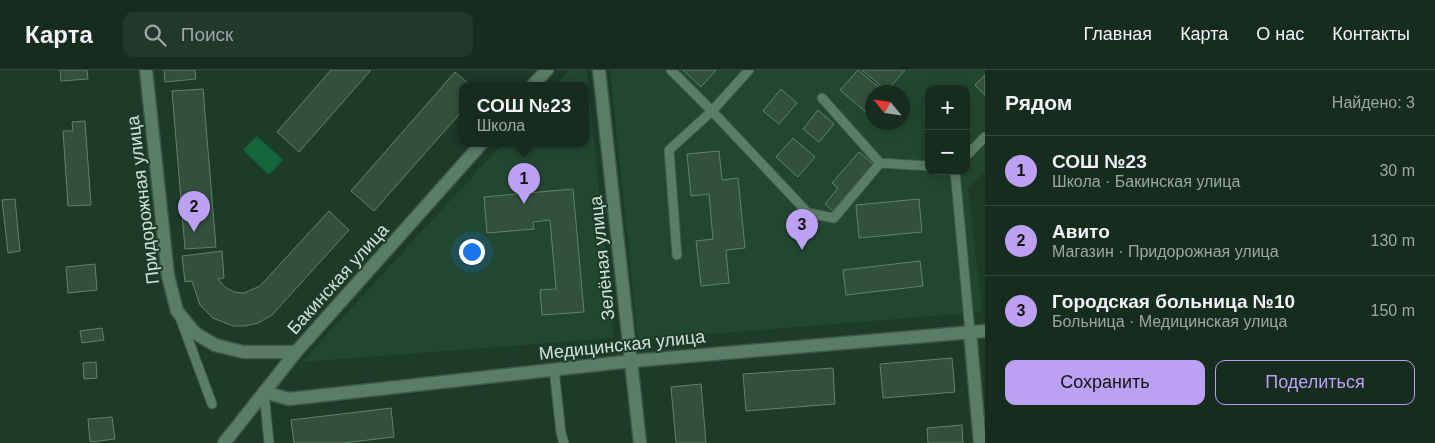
<!DOCTYPE html>
<html lang="ru">
<head>
<meta charset="utf-8">
<style>
	:root { --surface:#152c1f; --page:#22382c; --text:#f1f3f6; --muted:#9da7a4; --line:#34483d; --accent:#bca0f2 }
	body { margin:0; font-family:Helvetica,sans-serif; background:var(--page); color:var(--text) }
	.controls { position:absolute; right:15px; top:15px; display:grid; overflow:hidden; border-radius:10px; box-shadow:0 2px 12px #0003 }
	.controls button { width:45px; height:45px; display:grid; place-items:center; padding:0; border:0; border-bottom:1px solid var(--line); background:var(--surface); color:var(--text); font:25px sans-serif }
	.compass { position:absolute; left:865px; top:15px; width:45px; height:45px; border-radius:50%; background:var(--surface); box-shadow:0 2px 12px #0003; rotate:299deg }
	.you { position:absolute; left:471px; top:181px; width:18px; height:18px; margin:-12px; border:4px solid #fff; border-radius:50%; background:#1a73e8; box-shadow:0 0 0 8px #1a73e833 }
	.badge { display:grid; place-items:center; width:32px; height:32px; border-radius:50%; background:var(--accent); color:#111; font-size:16px; font-weight:700 }
	.pin { position:absolute; translate:-50% -41px; filter:drop-shadow(0 1px 2px #0008) }
	.pin::after { content:''; position:absolute; top:26px; width:18px; height:15px; background:inherit; clip-path:polygon(0 0,100% 0,50% 100%) }
	.popup { position:absolute; left:459px; top:12px; width:130px; height:65px; box-sizing:border-box; display:grid; place-content:center; border-radius:10px; background:var(--surface); filter:drop-shadow(0 1px 4px #0005); font-size:16px; white-space:nowrap; color:var(--muted) }
	.popup b { font-size:19px; color:var(--text) }
	.popup::after { content:''; position:absolute; left:50%; top:100%; margin-left:-10px; border:10px solid transparent; border-top-color:var(--surface) }
	.list { margin:0; padding:0; list-style:none }
	h2 { display:flex; justify-content:space-between; align-items:center; height:65px; margin:0; padding:0 20px; font-size:21px }
	h2 small { font-size:16px; font-weight:400; color:var(--muted) }
	.list li { display:grid; grid-template-columns:32px 1fr auto; gap:15px; align-items:center; box-sizing:border-box; height:70px; padding:0 20px; border-top:1px solid var(--line) }
	.list b { display:block; font-size:19px; white-space:nowrap }
	.list p { margin:0; font-size:16px; white-space:nowrap; color:var(--muted) }
	.list em { font-size:16px; font-style:normal; color:var(--muted) }
	.actions { display:flex; gap:10px; padding:15px 20px }
	.actions a { flex:1; padding:11px 0; border:1px solid var(--accent); border-radius:10px; text-align:center; font-size:18px; color:var(--accent) }
	.actions .main { background:var(--accent); color:#111 }
	.icon { flex:none; width:28px; height:28px; fill:none; stroke:currentColor; stroke-width:2; stroke-linecap:round; stroke-linejoin:round }
	.map { position:relative; flex:none; width:985px; height:373px; overflow:hidden }
	header { display:flex; align-items:center; gap:30px; box-sizing:border-box; height:70px; padding:0 25px; background:var(--surface); border-bottom:1px solid var(--line) }
	header strong { font-size:24px }
	nav { display:flex; gap:28px; margin-inline-start:auto; font-size:18px }
	.search { width:350px; height:45px; background:var(--page); display:flex; align-items:center; gap:12px; box-sizing:border-box; padding:0 18px; border-radius:10px; color:var(--muted); font-size:19px }
	main { display:flex }
	aside { flex:1; background:var(--surface) }
	.map>svg:first-child { display:block }
</style>
</head>
<body>
<header>
<strong>Карта</strong>
<div class="search"><svg class="icon" aria-label="search" viewBox="0 0 24 24"><circle cx="10" cy="10" r="6"/><path d="M15 15l6 6"/></svg>Поиск</div>
<nav><a>Главная</a><a>Карта</a><a>О нас</a><a>Контакты</a></nav>
</header>
<main>
<div class="map">
<svg width="985" height="373" viewBox="0 0 985 373">
	<rect width="100%" height="100%" fill="#1c3b29"/>
	<!-- built -->
	<path fill="#224731" fill-rule="evenodd" d="M569 0H587L614 268 302 292 503 73H585V15H555Z
		M610 0H985V101L968 118 982 242 638 270ZM929 19H966V101H929ZM872 22H902V52H872Z"/>
	<!-- pitch -->
	<path fill="#14663d" d="M257 66 283 90 269 105 243 80Z"/>
	<!-- building -->
	<path fill="#32513d" stroke="#61826c" d="M60 0H87L88 9 61 11Z
		M164 0H195L196 9 165 12Z
		M331 0H371L299 82 277 62Z
		M683 0H716L701 17Z
		M858 0 884 22H872V36L867 43 840 20Z
		M862 0H905L887 21Z
		M455 2 470 15H463V40L374 141 351 121Z
		M985 5V25L975 15Z
		M203 19 216 177 185 179 172 21Z
		M781 19 797 33 779 54 763 41Z
		M818 40 834 54 819 72 803 59Z
		M85 51 91 135 68 136 63 61H73L72 52Z
		M793 68 815 87 798 107 776 87Z
		M719 81 722 110 738 108 745 178 726 180 729 213 701 216 696 171 713 169 709 124 691 126 687 84Z
		M859 82 873 94 833 141 825 134 838 118 832 113Z
		M573 119 584 242 542 245 540 220 556 219 550 150 533 152 534 159 487 163 484 127Z
		M15 129 20 181 8 183 2 130Z
		M919 129 922 162 859 168 856 135Z
		M329 141 349 160 272 245 258 253 245 256H233L213 248 200 235 192 211 185 212 182 186 222 181 224 208 218 209 225 217 234 222 244 223 260 216Z
		M920 191 923 216 846 225 843 200Z
		M95 194 97 220 68 223 66 197Z
		M102 258 104 270 82 273 80 261Z
		M952 288 955 322 883 328 880 294Z
		M96 292 97 308 84 309 83 293Z
		M833 298 835 334 746 341 743 304Z
		M701 314 706 373H676L671 317Z
		M391 338 394 367 343 373H294L291 350Z
		M112 347 115 369 90 372 88 349Z
		M962 355 963 373H928L927 358Z"/>
	<g fill="none" stroke-linecap="round" stroke-linejoin="round">
		<!-- service casing -->
		<g stroke="#3d5848" stroke-width="11">
			<path id="service" d="M671 0 712 41 749 0
				M822 28 880 93
				M966 86 985 67
				M955 101 970 262
				M677 185 669 80 712 41 808 143 834 148 880 93 929 96
				M181 250 212 334
				M554 299 561 363 564 373
				M264 322 269 373"/>
		</g>
		<!-- minor casing -->
		<g stroke="#3d5848" stroke-width="15">
			<path id="minor" d="M146 0 168 206 177 241 195 263 215 275 243 282H296
				M970 262 980 373
				M264 322 289 329 632 291 985 261"/>
		</g>
		<!-- tertiary casing -->
		<g stroke="#3d5848" stroke-width="15">
			<path id="tertiary" d="M599 0 640 373"/>
		</g>
		<!-- secondary casing -->
		<g stroke="#3d5848" stroke-width="15">
			<path id="secondary" d="M533 15 547 0
				M224 373 296 282 482 73"/>
		</g>
		<!-- service -->
		<use href="#service" stroke="#5b7c67" stroke-width="9"/>
		<!-- minor -->
		<use href="#minor" stroke="#5b7c67" stroke-width="12"/>
		<!-- tertiary -->
		<use href="#tertiary" stroke="#5b7c67" stroke-width="12"/>
		<!-- secondary -->
		<use href="#secondary" stroke="#5b7c67" stroke-width="12"/>
	</g>
	<g text-anchor="middle" dominant-baseline="central" stroke-width="4" stroke-linejoin="round" paint-order="stroke">
		<!-- street labels -->
		<g font-size="18" fill="#d1e2d6" stroke="#1c3b29">
			<text transform="translate(143 130) rotate(-97)">Придорожная улица</text>
			<text transform="translate(602 188) rotate(-96)">Зелёная улица</text>
			<text transform="translate(338 209) rotate(-48)">Бакинская улица</text>
			<text transform="translate(622 275) rotate(-6)">Медицинская улица</text>
		</g>
	</g>
</svg>
<div class="controls">
<button>+</button>
<button>−</button>
</div>
<svg class="compass" viewBox="-18 -18 36 36"><path d="M0-13l5 13h-10z" fill="#e53935"/><path d="M0 13l5-13h-10z" fill="#9da7a4"/></svg>
<div class="you"></div>
<div class="pin badge" style="left:524px;top:134px">1</div>
<div class="popup"><b>СОШ №23</b>Школа</div>
<div class="pin badge" style="left:194px;top:162px">2</div>
<div class="pin badge" style="left:802px;top:180px">3</div>
</div>
<aside>
<h2>Рядом<small>Найдено: 3</small></h2>
<ul class="list">
<li><span class="badge">1</span><div><b>СОШ №23</b><p>Школа · Бакинская улица</p></div><em>30 m</em></li>
<li><span class="badge">2</span><div><b>Авито</b><p>Магазин · Придорожная улица</p></div><em>130 m</em></li>
<li><span class="badge">3</span><div><b>Городская больница №10</b><p>Больница · Медицинская улица</p></div><em>150 m</em></li>
</ul>
<div class="actions"><a class="main">Сохранить</a><a>Поделиться</a></div>
</aside>
</main>
</body>
</html>
